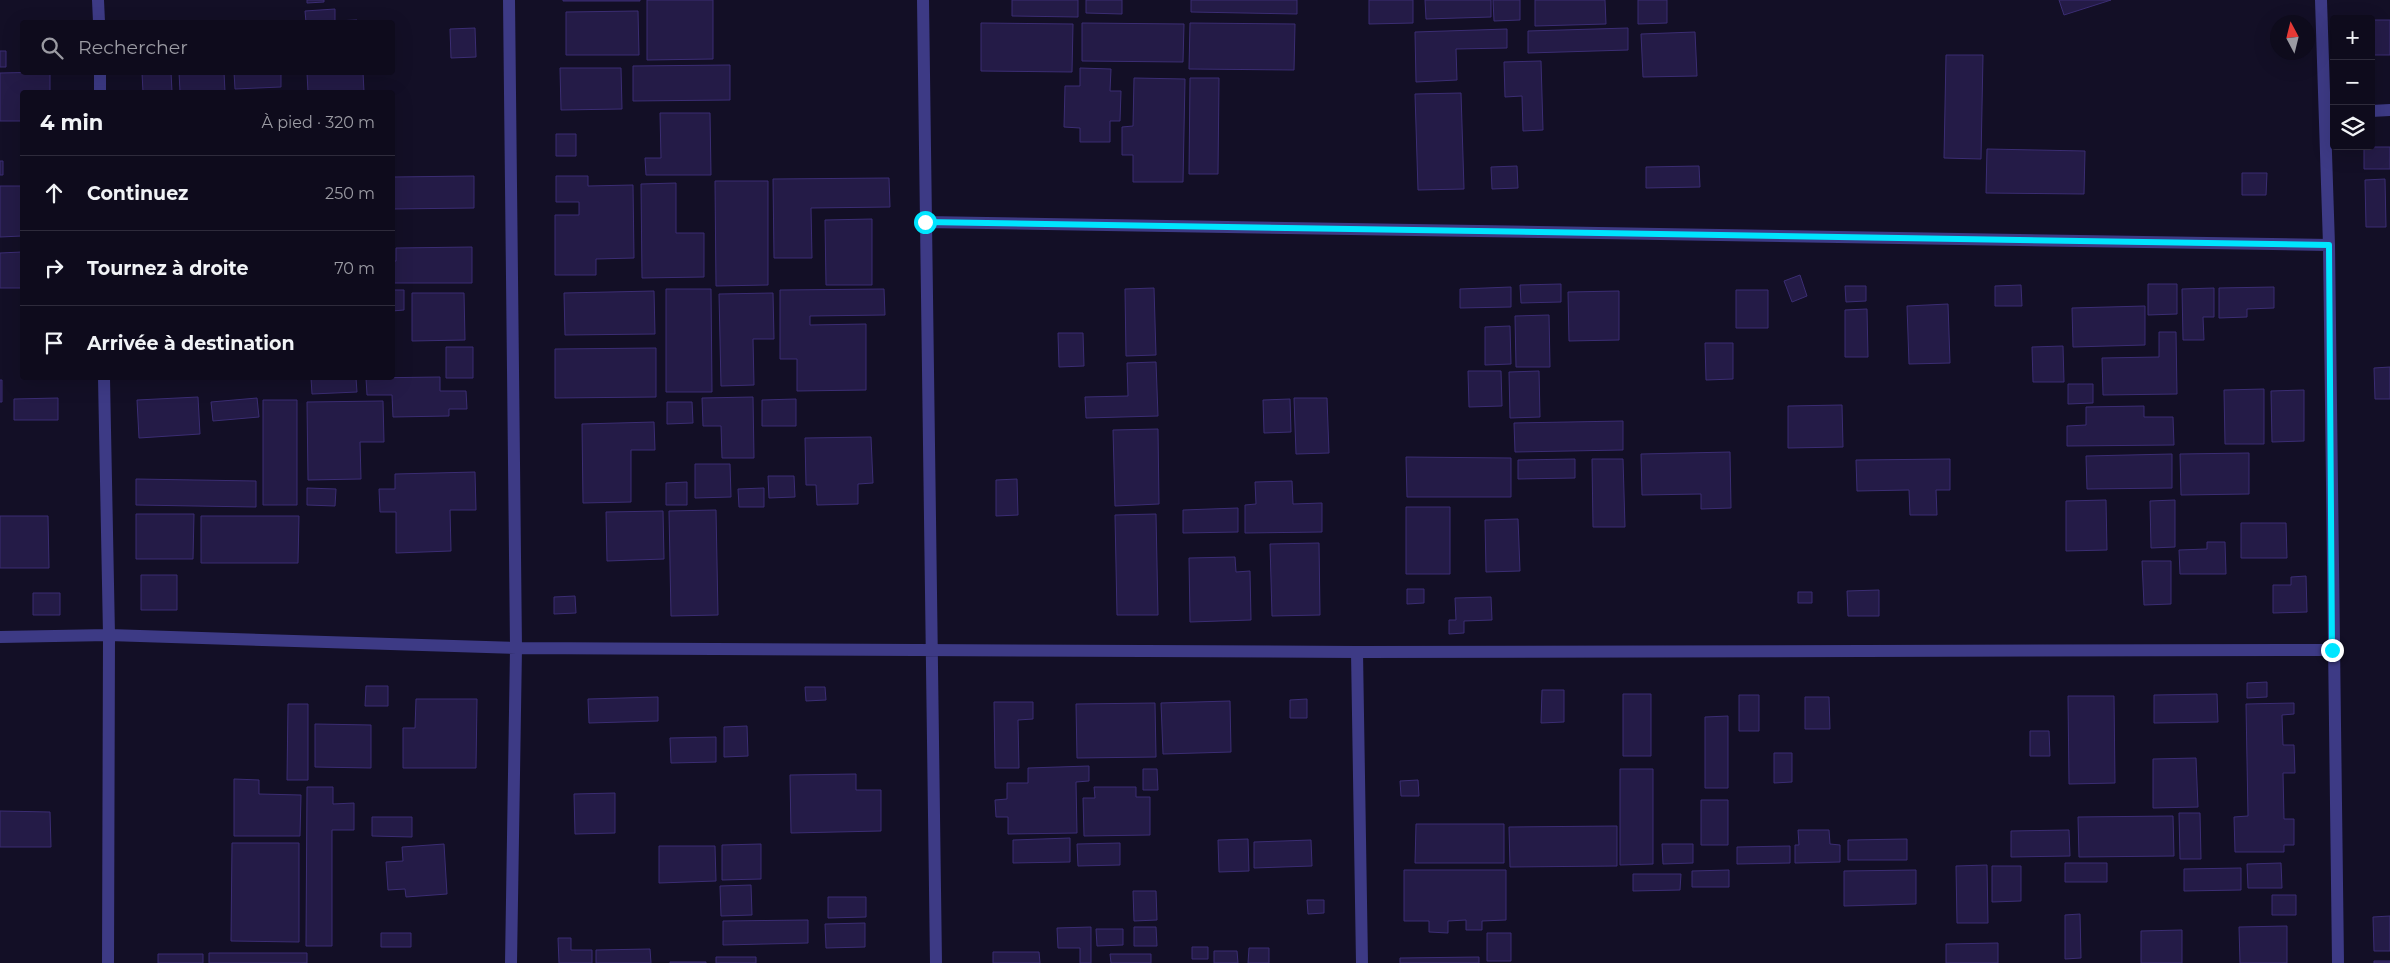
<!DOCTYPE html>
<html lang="fr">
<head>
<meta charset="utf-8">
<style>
	:root { --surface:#0e0b1c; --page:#171425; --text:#f1f3f6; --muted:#9b9ba3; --line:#2e2b3b }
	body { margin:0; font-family:Montserrat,sans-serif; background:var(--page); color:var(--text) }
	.controls { position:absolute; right:15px; top:15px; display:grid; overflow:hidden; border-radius:5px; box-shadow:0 5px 20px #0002 }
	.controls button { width:45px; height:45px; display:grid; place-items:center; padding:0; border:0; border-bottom:1px solid var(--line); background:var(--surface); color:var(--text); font:25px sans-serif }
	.compass { position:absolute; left:2270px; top:15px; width:45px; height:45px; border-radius:50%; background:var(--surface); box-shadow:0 5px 20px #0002; rotate:353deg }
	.stop { position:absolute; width:15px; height:15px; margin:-11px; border:4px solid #00e5ff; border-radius:50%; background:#fff }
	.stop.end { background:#00e5ff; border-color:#fff; box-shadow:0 1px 5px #0008 }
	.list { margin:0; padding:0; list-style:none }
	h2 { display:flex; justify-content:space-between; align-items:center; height:65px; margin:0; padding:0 20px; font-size:21px }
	h2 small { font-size:16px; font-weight:400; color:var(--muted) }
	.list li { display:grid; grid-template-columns:32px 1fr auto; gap:15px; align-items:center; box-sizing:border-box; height:75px; padding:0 20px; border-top:1px solid var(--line) }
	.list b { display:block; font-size:19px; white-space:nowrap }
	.list em { font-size:16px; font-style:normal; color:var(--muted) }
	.icon { flex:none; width:28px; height:28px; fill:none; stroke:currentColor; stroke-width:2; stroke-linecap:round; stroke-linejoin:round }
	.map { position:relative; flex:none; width:2390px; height:963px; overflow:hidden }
	.search { position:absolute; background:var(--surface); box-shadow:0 5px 20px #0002; left:20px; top:20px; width:375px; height:55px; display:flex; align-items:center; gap:12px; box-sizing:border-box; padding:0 18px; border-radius:5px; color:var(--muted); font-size:19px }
	.panel { position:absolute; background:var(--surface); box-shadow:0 5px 20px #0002; left:20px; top:90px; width:375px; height:290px; border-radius:5px }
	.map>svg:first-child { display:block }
</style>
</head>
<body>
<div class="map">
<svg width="2390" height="963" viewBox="0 0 2390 963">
	<rect width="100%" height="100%" fill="#130f26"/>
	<!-- building -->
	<path fill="#241b47" stroke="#3b2d73" d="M307 0H324V2L307 3Z
		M563 0H640V1H563Z
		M647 0H713V59L647 60Z
		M1012 0H1078V17L1012 16Z
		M1086 0H1122V14L1086 13Z
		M1191 0H1297V14L1191 12Z
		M1369 0H1413V23L1369 24Z
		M1425 0H1491V17L1426 19Z
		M1493 0H1520V20L1494 21Z
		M1535 0H1605L1606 24 1535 26Z
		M1638 0H1667V23L1638 24Z
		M2059 0H2111L2064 15Z
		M335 9V21L357 20V22H306L305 11Z
		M638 11 639 55H566V12Z
		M2371 20H2390V55H2371Z
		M981 23 1073 24 1072 72 981 71Z
		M1082 23 1184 24 1183 62 1082 61Z
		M1190 23 1295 24 1294 70 1189 69Z
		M475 28 476 57 451 58 450 29Z
		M1628 28V50L1528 53V31Z
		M1507 29V48L1456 49 1457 80 1416 82 1415 32Z
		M1695 32 1697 76 1643 77 1641 34Z
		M0 51H6V67H0Z
		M1946 55H1983L1981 159 1944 158Z
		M1541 61 1543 130 1523 131 1522 96 1505 97 1504 62Z
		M730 65V100L633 101V66Z
		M560 68H621L622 109 561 110Z
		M1080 68 1111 69 1110 91H1121L1120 121H1110V142H1080V128L1064 127 1065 86H1080Z
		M50 72V92H22V121H0V73Z
		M171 72 172 92H143L142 73Z
		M179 72H224L225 92H180Z
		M234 72H281V87L235 89Z
		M363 72 364 92H308L307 73Z
		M1134 78 1185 79 1183 182H1133V155H1122V127L1133 126Z
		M1190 78H1219L1218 174H1189Z
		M1461 93 1464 189 1418 190 1415 94Z
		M660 113H710L711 175H646L645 158H661Z
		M556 134H576V156H556Z
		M2364 147H2390V169H2364Z
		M1987 149 2085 151 2084 194 1986 193Z
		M0 161H3V175H0Z
		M1517 166 1518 188 1492 189 1491 167Z
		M1699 166 1700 187 1646 188V167Z
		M2242 173H2267L2266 195H2242Z
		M474 176V208L392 209V177Z
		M556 176H588V186L633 185 634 258 596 259V275H555V215H579V202H556Z
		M889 178 890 207 811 208 812 258H774L773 179Z
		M2385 179 2386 227H2366L2365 180Z
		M715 181H768V285L716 286Z
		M676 183V233H704V277L642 278 641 184Z
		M0 186H22V236L0 237Z
		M872 219V285H826L825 220Z
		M472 247V283H392V261H396V248Z
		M22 252V288H0V253Z
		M1800 275 1807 296 1792 302 1784 281Z
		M1561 284V302L1521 303 1520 285Z
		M2148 284H2177V314L2148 315Z
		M2021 285 2022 306H1995V286Z
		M1845 286H1866V301L1846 302Z
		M1511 287V307L1460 308V289Z
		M2274 287V308L2247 309V317L2219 318V288Z
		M1154 288 1156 355 1126 356 1125 289Z
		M2214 288V317H2203L2204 340H2183L2182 289Z
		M666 289H711L712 392H666Z
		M884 289 885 315 810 316V325L866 324V390L797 391V359H780V290Z
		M392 290H404V310L392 311Z
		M1736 290H1768V328H1736Z
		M654 291 655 334 565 335 564 293Z
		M1619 291V340L1569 341 1568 292Z
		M412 293H464L465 340 412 341Z
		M773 293 774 339H753L754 385 721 386 719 294Z
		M1948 304 1950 363 1909 364 1907 306Z
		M2145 306V345L2073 347 2072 308Z
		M1867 309 1868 357H1845V310Z
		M1549 315 1550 367H1516L1515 316Z
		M1510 326 1511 364 1485 365V327Z
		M2159 332H2176L2177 394 2103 395 2102 358 2159 357Z
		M1058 333H1083L1084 366 1059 367Z
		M1705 343H1733V379L1706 380Z
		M2063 346 2064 382H2033L2032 347Z
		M446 347H473V378H446Z
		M656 348V397L555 398V349Z
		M1156 362 1158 416 1086 418 1085 397 1128 396 1127 363Z
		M2390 367V399H2375L2374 368Z
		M1468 371H1501L1502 406 1469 407Z
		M1539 371 1540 417 1510 418 1509 372Z
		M440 377V391H466L467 409H449V416L393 417 392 395H367L366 378Z
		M311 378H356L357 392 312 394Z
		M0 380H2V402H0Z
		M2068 384H2093V403L2068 404Z
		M2264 389V444H2225L2224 390Z
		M2304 390V441L2272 442 2271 391Z
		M198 397 200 434 139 438 137 400Z
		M753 397 754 458H722L721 426H703L702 398Z
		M58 398V420H14V399Z
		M257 398 259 417 213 421 211 402Z
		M1294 398H1327L1329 453 1296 454Z
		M796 399V426H762V400Z
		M1290 399 1291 432 1264 433 1263 400Z
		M263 400H297V505H263Z
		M383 401 384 442H360L361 479 308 480 307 402Z
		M667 402H692L693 423 667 424Z
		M1842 405 1843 447 1788 448V406Z
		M2144 406V417H2173L2174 445 2067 446V426L2086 425V407Z
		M1623 421V450L1515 452 1514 423Z
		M654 422 655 450H631V502L583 503 582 424Z
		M1158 429 1159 504 1115 506 1113 430Z
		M871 437 873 483 858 484V504L817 505 816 485H806L805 438Z
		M1730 452 1731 508 1701 509V494L1642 495 1641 454Z
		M2249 453V494L2181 495 2180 454Z
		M2172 454V488L2087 489 2086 456Z
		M1406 457 1511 458V497H1407Z
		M1575 459V478L1518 479V460Z
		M1592 459H1623L1625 527H1593Z
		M1950 459V490H1936L1937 515H1910L1909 490 1857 491 1856 460Z
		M695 464H730L731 497 695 498Z
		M475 472 476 510H450L451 551 396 553V512H380L379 489H395V474Z
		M768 476H794L795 497 769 498Z
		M136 479 256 481V507L136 505Z
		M1017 479 1018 515 996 516V480Z
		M1292 481 1293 504 1322 503V532L1245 533V505L1256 504 1255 482Z
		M687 482V505H666V483Z
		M307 488 336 489 335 506 307 505Z
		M764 488V507H739L738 489Z
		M2106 500 2107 550 2066 551V501Z
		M2175 500V547L2151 548 2150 501Z
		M1406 507H1450V574H1406Z
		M1238 508V532L1183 533V510Z
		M716 510 718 615 671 616 669 511Z
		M663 511 664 559 607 561 606 512Z
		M136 514H194L193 559H136Z
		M1156 514 1158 615H1117L1115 515Z
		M0 516H48L49 568H0Z
		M201 516H299L298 563H201Z
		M1518 519 1520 571 1486 572 1485 520Z
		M2241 523H2286L2287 558H2241Z
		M2207 542H2225L2226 574H2180L2179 550 2207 549Z
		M1319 543 1320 615 1272 616 1270 544Z
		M1235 557 1236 572 1250 571 1251 620 1190 622 1189 558Z
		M2142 561H2171V604L2144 605Z
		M141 575H177V610H141Z
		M2306 576 2307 612 2273 613V585H2291V577Z
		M1407 589H1424V603L1407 604Z
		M1879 590V616H1848L1847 591Z
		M1798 592H1812V603H1798Z
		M33 593H60V615H33Z
		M575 596 576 613 554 614V597Z
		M1491 597 1492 620 1464 621V633L1449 634V620H1456L1455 598Z
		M2267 682V697L2247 698V683Z
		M366 686H388V706H365Z
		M805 687H825L826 700 806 701Z
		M1542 690H1564V722L1541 723Z
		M1623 694H1651V756H1623Z
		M2217 694 2218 722 2154 723V695Z
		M1739 695H1759V731H1739Z
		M2068 696H2114L2115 783 2069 784Z
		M658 697V721L589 723 588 699Z
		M1805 697H1829L1830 729H1805Z
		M416 699H477L476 768H403V728H415Z
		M1307 699V718H1290V700Z
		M1230 701 1231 752 1163 754 1161 703Z
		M994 702H1033V719L1018 720 1019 768H995Z
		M1155 703 1156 757 1077 758 1076 704Z
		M2294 703V714L2282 715 2283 745H2294L2295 773H2283L2284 819H2294V845H2284V852H2235L2234 817 2248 816 2246 704Z
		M288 704H308V780H287Z
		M1728 716V788H1705V717Z
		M315 724 371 725V768L315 767Z
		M747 726 748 756 724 757V727Z
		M2030 731H2049L2050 756H2030Z
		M716 737V762L671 763 670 738Z
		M1774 753H1792V782L1774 783Z
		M2196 758 2198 807 2153 808V759Z
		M1089 766V781L1076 782 1077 833 1008 834V817H996L995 800 1007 799V783H1028V768Z
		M1143 769H1157L1158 790H1143Z
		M1620 769H1653V864L1620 865Z
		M856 774V790H881V831L791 833 790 775Z
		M234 779 259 780V794L301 795 300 836H234Z
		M1418 780 1419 796H1401L1400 781Z
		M307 787H333V804L354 803V830H332V946H306Z
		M1094 787H1136V797H1150V835L1084 836 1083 798H1095Z
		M615 793V833L575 834 574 794Z
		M1701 800H1728V845H1701Z
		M0 811 50 812 51 847H0Z
		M2179 813H2200L2201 859H2180Z
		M2173 816 2174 856 2079 857 2078 817Z
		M372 817H412V837L372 836Z
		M1416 824H1504V863H1415Z
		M1617 826V866L1510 867 1509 827Z
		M1798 830H1829L1830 844 1840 845V862L1795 863V845H1799Z
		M2069 830 2070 856 2011 857V831Z
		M1070 838V862L1013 863V840Z
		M1248 839 1249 871 1219 872 1218 840Z
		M1907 839V860H1848V840Z
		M1311 840 1312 866 1254 868V842Z
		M232 843H299V942L231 941Z
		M1120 843V865L1078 866 1077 844Z
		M444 844 447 894 406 897 405 889 388 890 386 862 403 861 402 847Z
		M761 844V879L722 880V845Z
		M1662 844H1693V863L1663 864Z
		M659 846H715L716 881 659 883Z
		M1790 846V863L1737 864V847Z
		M2065 863H2107V882H2065Z
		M2281 863 2282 888H2248L2247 864Z
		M1987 865 1988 923H1957L1956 866Z
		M1992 866H2021V901L1992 902Z
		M2241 868V890L2184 891V869Z
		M1404 870H1506V920L1482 921V930H1466V920L1448 921V933L1429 932V921H1404Z
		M1729 870V887H1692V871Z
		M1916 870V904L1844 906V871Z
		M1633 874H1681L1680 890 1633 891Z
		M751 885 752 915 721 916 720 886Z
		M1133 891H1156L1157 920 1134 921Z
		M2272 895H2296V915H2272Z
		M828 897H866V917L828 918Z
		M1307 900H1324V913L1308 914Z
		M2080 914 2081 958 2065 959V915Z
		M2390 916V951H2374L2373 917Z
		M808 920V943L723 945V921Z
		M865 923V947L826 948 825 924Z
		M2287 926V963H2240L2239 927Z
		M1091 927V963H1080V948H1058L1057 928Z
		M1134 927H1156L1157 946H1134Z
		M1096 929H1123V945L1097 946Z
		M2182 930V963H2141V931Z
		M381 933H411V947H381Z
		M1487 933H1511V961H1487Z
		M558 938H571V950H592V963H559Z
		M1998 943V963H1946V944Z
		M1192 947H1208V959H1192Z
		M1249 948H1269V963H1248Z
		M650 949 651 963H596V950Z
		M1214 951H1237L1238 963H1214Z
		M993 952H1039L1040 963H993Z
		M209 953H307V963H209Z
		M158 954H203V963H158Z
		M1110 954H1151V963H1111Z
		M716 957H756V963H716Z
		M1479 957V963H1400V958Z
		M2374 961H2390V963H2374Z
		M670 962H706V963H670Z"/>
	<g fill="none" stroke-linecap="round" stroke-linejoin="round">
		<!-- minor -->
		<path stroke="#3d3a85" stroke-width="12" d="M98 0 99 22
			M509 0 516 648 511 963
			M923 0 936 963
			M2321 0 2329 245 2338 963
			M100 72V92
			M2371 111 2390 110
			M925 222 2329 245
			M104 378 109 635 108 963
			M0 637 109 635 516 648 1357 652 2332 650
			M1357 652 1362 963"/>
	</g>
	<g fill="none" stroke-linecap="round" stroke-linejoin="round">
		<!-- route -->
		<path stroke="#00e5ff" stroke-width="6" d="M925 222 2329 245 2332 650"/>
	</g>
</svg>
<div class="controls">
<button>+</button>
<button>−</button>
<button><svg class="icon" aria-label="layers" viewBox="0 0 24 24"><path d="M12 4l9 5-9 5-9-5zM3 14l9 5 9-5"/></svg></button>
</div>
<svg class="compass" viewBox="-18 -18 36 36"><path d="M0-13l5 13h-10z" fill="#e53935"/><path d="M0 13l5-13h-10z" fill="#9b9ba3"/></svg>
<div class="stop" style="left:925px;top:222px"></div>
<div class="stop end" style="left:2332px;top:650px"></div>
<div class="search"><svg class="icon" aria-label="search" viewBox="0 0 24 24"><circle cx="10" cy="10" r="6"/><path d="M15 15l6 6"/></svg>Rechercher</div>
<section class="panel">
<h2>4 min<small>À pied · 320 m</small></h2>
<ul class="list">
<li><svg class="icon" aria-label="ahead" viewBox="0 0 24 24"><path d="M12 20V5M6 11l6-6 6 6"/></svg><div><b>Continuez</b></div><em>250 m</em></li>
<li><svg class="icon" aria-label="right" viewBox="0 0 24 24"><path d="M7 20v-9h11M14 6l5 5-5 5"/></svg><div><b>Tournez à droite</b></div><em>70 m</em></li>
<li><svg class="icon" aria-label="arrive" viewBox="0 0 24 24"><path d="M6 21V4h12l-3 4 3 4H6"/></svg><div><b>Arrivée à destination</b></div></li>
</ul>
</section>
</div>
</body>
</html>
